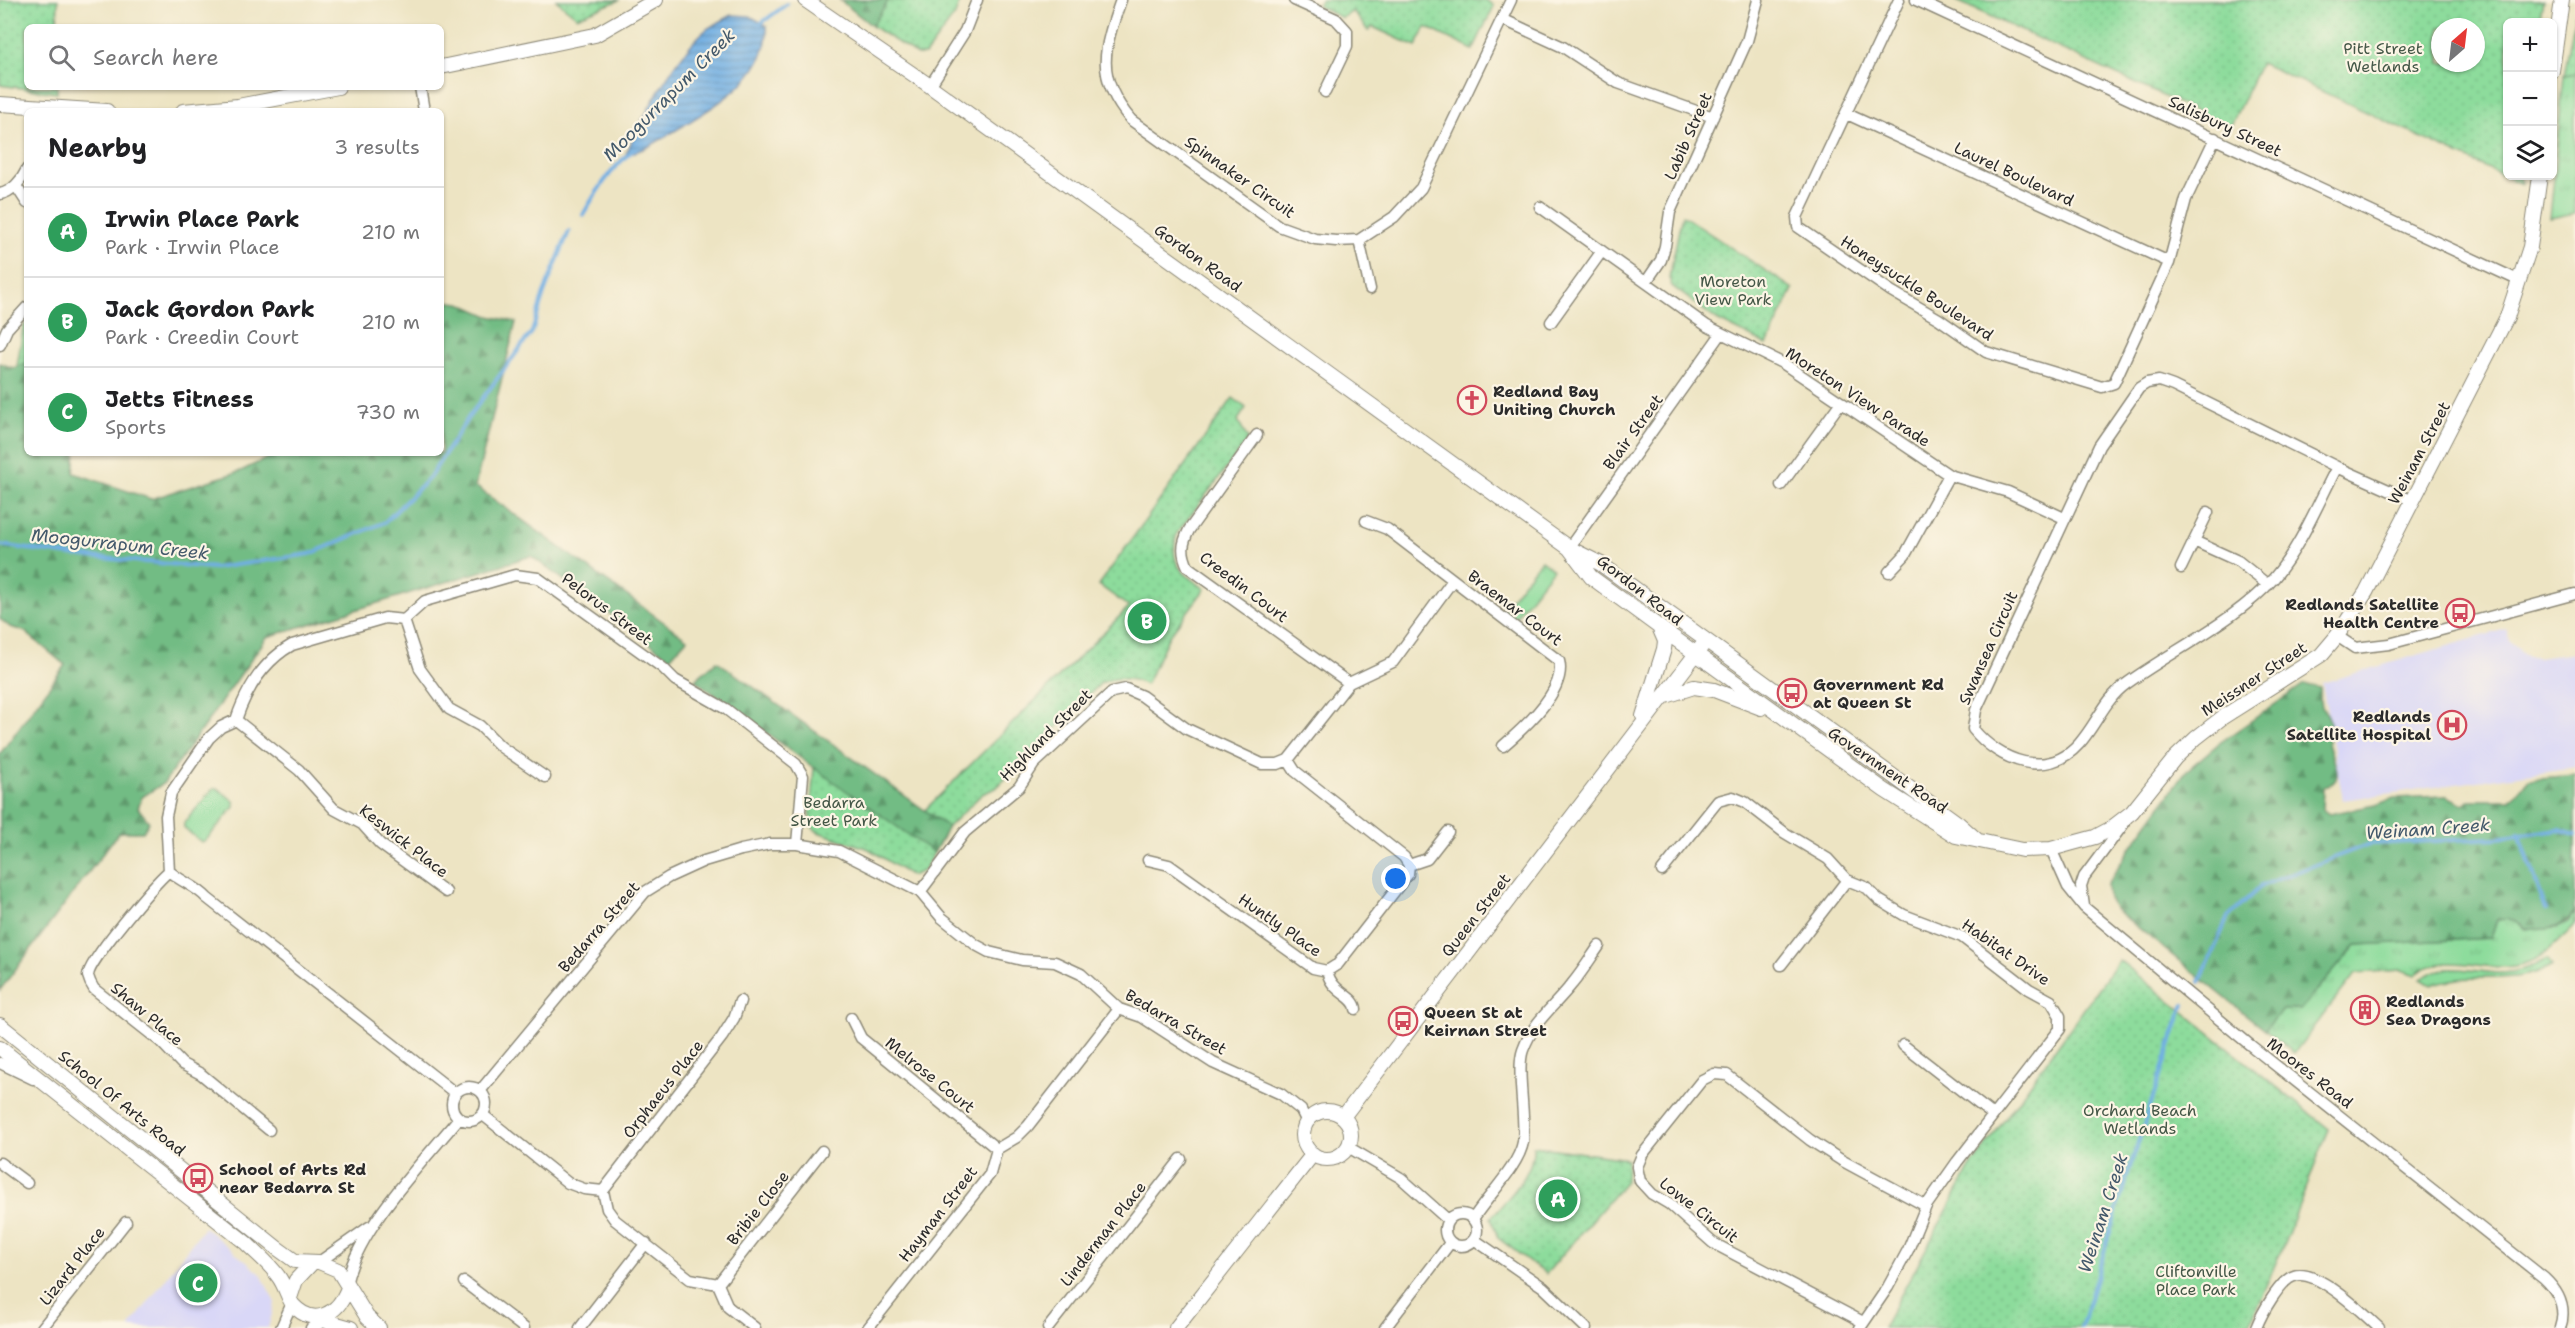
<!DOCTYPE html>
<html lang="en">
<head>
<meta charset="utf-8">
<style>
	:root { --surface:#fff; --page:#f2f2f2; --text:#202124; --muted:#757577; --line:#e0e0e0; --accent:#d1495b }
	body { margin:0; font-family:"Shantell Sans",sans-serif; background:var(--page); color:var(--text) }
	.controls { position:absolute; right:18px; top:18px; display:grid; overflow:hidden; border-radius:9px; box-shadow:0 2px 4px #0004 }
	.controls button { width:54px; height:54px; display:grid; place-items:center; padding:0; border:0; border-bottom:2px solid var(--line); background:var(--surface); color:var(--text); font:30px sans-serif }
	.compass { position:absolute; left:2431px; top:18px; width:54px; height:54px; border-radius:50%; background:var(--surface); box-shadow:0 2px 4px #0004; rotate:28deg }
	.you { position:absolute; left:1396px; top:879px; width:21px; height:21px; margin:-15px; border:4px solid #fff; border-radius:50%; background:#1a73e8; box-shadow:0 0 0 9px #1a73e833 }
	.badge { display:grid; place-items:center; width:39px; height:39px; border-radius:50%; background:var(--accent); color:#fff; font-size:20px; font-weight:700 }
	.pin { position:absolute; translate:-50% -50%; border:3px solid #fff; box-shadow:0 2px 6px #0006 }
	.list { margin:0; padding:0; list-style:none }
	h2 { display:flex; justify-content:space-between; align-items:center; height:78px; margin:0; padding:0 24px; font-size:26px }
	h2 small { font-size:20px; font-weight:400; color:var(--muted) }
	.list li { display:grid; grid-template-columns:39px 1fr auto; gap:18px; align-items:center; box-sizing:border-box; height:90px; padding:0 24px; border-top:2px solid var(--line) }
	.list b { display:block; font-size:22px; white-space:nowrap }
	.list p { margin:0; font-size:20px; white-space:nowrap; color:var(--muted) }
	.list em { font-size:20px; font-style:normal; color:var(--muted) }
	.icon { flex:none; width:33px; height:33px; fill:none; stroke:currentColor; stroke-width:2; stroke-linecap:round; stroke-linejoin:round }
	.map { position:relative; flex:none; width:2575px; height:1328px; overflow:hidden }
	.search { position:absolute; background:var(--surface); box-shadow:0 2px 4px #0004; left:24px; top:24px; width:420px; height:66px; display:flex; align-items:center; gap:15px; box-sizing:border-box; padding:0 21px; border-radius:9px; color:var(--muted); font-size:22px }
	.panel { position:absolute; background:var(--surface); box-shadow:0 2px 4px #0004; left:24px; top:108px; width:420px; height:348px; border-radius:9px }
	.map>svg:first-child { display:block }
</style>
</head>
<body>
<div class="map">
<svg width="2575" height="1328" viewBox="0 0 2575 1328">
	<defs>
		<pattern id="grass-tufts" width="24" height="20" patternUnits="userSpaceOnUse" patternTransform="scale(1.5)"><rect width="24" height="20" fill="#8ddc9c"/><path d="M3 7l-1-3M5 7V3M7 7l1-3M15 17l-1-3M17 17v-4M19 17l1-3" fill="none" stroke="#7abd87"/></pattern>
		<pattern id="forest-firs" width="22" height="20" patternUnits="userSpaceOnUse" patternTransform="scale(1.5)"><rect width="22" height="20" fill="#72bc84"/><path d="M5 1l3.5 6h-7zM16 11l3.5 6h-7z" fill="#5e996c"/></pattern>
		<pattern id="park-dots" width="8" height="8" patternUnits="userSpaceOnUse" patternTransform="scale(1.5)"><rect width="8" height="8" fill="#8ddc9c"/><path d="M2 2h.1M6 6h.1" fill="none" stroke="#7abd87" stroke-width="1.8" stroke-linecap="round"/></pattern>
		<pattern id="water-rules" width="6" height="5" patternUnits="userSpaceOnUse" patternTransform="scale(1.5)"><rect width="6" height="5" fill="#70aee3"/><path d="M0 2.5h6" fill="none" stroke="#5c8eb8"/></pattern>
	</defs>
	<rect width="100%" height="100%" fill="#fcf5e5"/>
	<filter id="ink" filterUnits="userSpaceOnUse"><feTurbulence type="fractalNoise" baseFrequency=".0167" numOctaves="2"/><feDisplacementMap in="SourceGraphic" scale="12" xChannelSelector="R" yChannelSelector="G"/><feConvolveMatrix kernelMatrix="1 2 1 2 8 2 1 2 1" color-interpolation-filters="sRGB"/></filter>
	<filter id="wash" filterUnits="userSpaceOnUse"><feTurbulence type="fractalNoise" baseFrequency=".008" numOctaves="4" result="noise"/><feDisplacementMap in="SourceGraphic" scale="24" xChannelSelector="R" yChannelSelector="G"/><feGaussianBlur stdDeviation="1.35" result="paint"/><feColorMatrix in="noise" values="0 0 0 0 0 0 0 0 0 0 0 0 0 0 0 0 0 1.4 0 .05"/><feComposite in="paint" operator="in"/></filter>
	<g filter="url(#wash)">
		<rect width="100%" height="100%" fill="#ede4c3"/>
		<!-- built -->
		<path fill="#d9d7f7" d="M2506 629 2511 643 2527 656 2537 658 2575 653V767L2343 800 2322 683Z
			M204 1227 261 1274 275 1303 268 1328H129Z"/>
		<!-- grass -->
		<path fill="url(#grass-tufts)" stroke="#5c8464" stroke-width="1.5" d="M2575 73V213L2550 218 2564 75Z
			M1541 560 1553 569 1514 619 1502 610Z
			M2575 912V925C2560 940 2544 958 2523 964 2487 975 2446 949 2415 975L2402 970 2356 973 2294 1053 2265 1030 2282 1010H2300L2356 945 2491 938 2497 920 2511 918 2526 929 2557 927 2569 922Z
			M2547 959 2552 965C2517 988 2470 970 2431 985L2421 979C2445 961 2470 972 2498 973 2516 973 2531 967 2547 959Z"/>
		<!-- forest -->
		<path fill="url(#forest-firs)" stroke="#4e7458" stroke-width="1.5" d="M840 0H889L872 26Z
			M441 301 460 303 489 316 516 322 475 486 687 639 670 658 531 556 267 637 164 783 142 797 138 808 149 822 143 832H119L0 990V754L65 665 24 631 10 627 0 619V363L13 368 27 363V453H76L74 473 151 499 241 471 278 453H441Z
			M717 661 948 827 934 853 814 768 695 680Z
			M2304 684 2320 688C2321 693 2319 702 2321 707 2322 710 2326 711 2327 714 2333 723 2328 733 2328 742 2329 758 2351 778 2323 787L2322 809 2329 814 2376 805 2394 798 2447 796 2463 804 2469 800H2510L2529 779 2575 775V912C2564 930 2546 928 2526 929 2516 919 2511 918 2497 920L2491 938 2356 945 2300 1010H2282L2265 1030 2115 909 2108 898 2107 885 2128 851 2186 771 2218 744Z"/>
		<!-- park -->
		<path fill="url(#park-dots)" stroke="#5c8464" stroke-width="1.5" fill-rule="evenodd" d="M0 0H58L57 27H27V87H57V93L0 85Z
			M556 0H620L577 17Z
			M889 0H960L955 15 925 55H917L872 26Z
			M1321 0H1486L1494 6 1473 50 1426 27 1416 47 1373 27 1368 31 1353 11 1342 18 1318 6Z
			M1955 0H2543L2539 22H2508V176H2519L2521 184 2261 63 2230 127ZM2440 27H2476V63H2440Z
			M2575 15V73L2564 75Z
			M1682 215 1793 289 1767 345 1717 320 1672 286 1669 278Z
			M27 323V363L17 367 23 327Z
			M1233 398 1246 408 1238 420 1248 440 1177 533C1168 564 1181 572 1205 589L1169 636 1146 685C1131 677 1117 676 1101 683L996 788 982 794 948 827 925 810 1129 607 1099 585Z
			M814 768 934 853 923 871 911 876 869 849 818 832 811 826 810 815Z
			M2119 960 2329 1129 2286 1239 2248 1328H1883L1970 1168Z
			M1533 1146 1627 1159 1626 1181 1546 1274 1498 1238 1491 1218C1508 1197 1535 1174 1533 1146Z"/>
		<!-- pitch -->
		<path fill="#8ddc9c" stroke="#5c8464" stroke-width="1.5" d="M217 788 234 801V807L206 840 201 842 184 828V823L213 789Z"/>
		<!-- water -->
		<path fill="url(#water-rules)" stroke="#4e6c87" stroke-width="1.5" d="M732 15 750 16 767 26C769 76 720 102 683 126 665 136 647 151 626 154 641 119 677 53 707 29 715 24 724 20 732 15Z"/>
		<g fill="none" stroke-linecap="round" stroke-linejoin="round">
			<!-- stream -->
			<path stroke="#70aee3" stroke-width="4" d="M760 24 787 4
				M583 215C597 190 611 169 633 150
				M0 545 78 556 215 568 310 554 385 522 430 477 468 418 532 332 544 293 569 231
				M2519 833 2546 910
				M2200 982 2228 917 2261 886 2369 844 2497 838 2559 829 2575 834
				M2081 1328 2127 1176 2184 1004"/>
		</g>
	</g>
	<g filter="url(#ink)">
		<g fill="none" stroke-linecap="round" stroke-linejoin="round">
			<!-- minor casing -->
			<g stroke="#8c8877" stroke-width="13">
				<path id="minor" d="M1121 0C1104 49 1094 76 1131 120L1279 226 1315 239 1336 241 1359 240 1394 217 1421 188 1511 0
					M1294 0 1336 19 1347 31V46L1325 92
					M1899 0 1797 217 1798 227 1891 291 1939 319 1986 352 2102 387 2114 383 2169 263 2186 199 2215 138
					M1916 0 2520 281
					M1502 19 1563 47 1618 83 1713 117
					M930 86 965 31 977 0
					M420 87 424 111
					M1847 114 2169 262
					M16 186 27 203
					M0 194C12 192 22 180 27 169
					M1540 207 1707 326 1784 364 1949 475 2008 492 2064 518
					M1359 240 1370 289
					M1646 282 1661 260 1665 246 1670 212 1747 41 1758 0
					M1551 322 1602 251
					M0 345 7 329 27 307
					M1257 435 1189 530C1182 544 1181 552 1188 567L1349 683
					M2337 467C2318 503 2301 546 2274 578 2237 620 2173 650 2126 684 2105 699 2096 725 2079 744 2047 780 1999 761 1973 729L1976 710 2099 446 2139 388 2147 383 2159 381 2173 386 2337 467 2413 501
					M1781 485 1841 402
					M1366 521 1387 529 1559 661C1567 690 1524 728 1503 746
					M2194 541 2238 561 2268 585
					M1569 548 1721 334
					M2181 568 2208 512
					M1889 572 1905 555 1949 475
					M404 620 420 669 449 709 480 726 501 747 545 777
					M2337 636 2355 648 2389 644 2575 594
					M236 720 299 770 334 809 362 824 380 844 446 892
					M2051 849 2068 887 2084 907 2250 1045 2544 1278C2559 1292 2567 1308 2560 1328
					M1148 860 1169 865 1313 968 1327 971 1338 964 1408 874 1409 865 1404 857 1295 771 1288 760
					M1409 865 1427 859 1448 832
					M169 871C155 883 88 961 88 976 89 980 92 986 94 989L161 1042 182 1064 201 1074 269 1130
					M1662 871 1718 801 1733 797 1745 802 1785 833 1828 859 1847 880 1867 888 1879 900 1904 915 1962 937 2029 989 2051 1001 2060 1016V1029L1957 1162 1926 1206 1908 1250 1888 1287 1860 1328
					M920 892 965 832 1019 787 1034 764 1112 692 1126 689 1142 696 1187 729 1262 764H1278L1288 760 1349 683 1393 662 1453 580
					M2084 906 2081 886 2084 877 2125 822
					M1781 965 1847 880
					M1327 971C1332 994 1355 995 1356 1009
					M851 1018 861 1038 997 1149
					M1903 1045 1993 1115
					M0 1063 33 1079
					M452 1104a17 17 0 1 1 34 0a17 17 0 1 1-34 0Z
					M480 1091 645 892 669 877 704 861 741 850 770 844H797L839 851 920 892 941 917 976 945 989 952 1022 960 1055 962 1081 974 1119 1009 1142 1017 1213 1063 1281 1094 1301 1110 1307 1122
					M455 1093 207 898C196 886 181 882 169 871L166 816 171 793 209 738 221 727 236 720C246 690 264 661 292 645L385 618 404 620 425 601 515 575 538 578 663 668 675 680 726 709 796 764 803 776 797 844
					M483 1115 568 1183 584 1189 603 1191 607 1209 615 1220 690 1279 718 1284 728 1307 755 1328
					M1348 1147 1401 1178 1448 1220
					M0 1163 27 1183
					M603 1191 722 1037 734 1018 740 1001
					M1445 1230a16 16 0 1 1 32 0a16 16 0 1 1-32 0Z
					M1473 1219C1486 1198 1519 1166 1523 1142 1526 1118 1516 1068 1523 1050 1534 1020 1553 1008 1572 984 1582 972 1590 959 1599 946
					M1475 1240 1543 1287 1586 1328
					M319 1262 369 1227
					M464 1282 524 1328
					M346 1284C359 1227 421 1164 459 1118
					M718 1284 822 1151
					M1863 1322 1713 1243 1669 1204 1652 1194 1640 1181 1637 1167 1642 1155 1702 1080 1714 1074 1727 1075 1810 1140 1841 1160 1926 1206
					M42 1328 126 1222
					M281 1328 292 1303
					M311 1328 321 1323
					M580 1328 646 1243
					M868 1328 990 1174 997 1149 1017 1137 1028 1126 1119 1009
					M1048 1328 1181 1159
					M1385 1328 1450 1243
					M2256 1328C2261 1315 2280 1280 2294 1276 2317 1268 2363 1313 2379 1328"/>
			</g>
			<!-- tertiary casing -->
			<g stroke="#8c8877" stroke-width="16">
				<path id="tertiary" d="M805 0 930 86 1569 548 1601 564 1959 824 1977 840
					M441 67 595 35 656 0
					M2552 71 2562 0
					M0 104 107 111
					M183 111 238 106 338 87
					M1569 548 1591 577 1659 627 1884 790 1956 836 2022 850 2051 849 2095 837 2110 829 2132 812 2175 758 2196 738 2223 717 2321 655 2337 636 2366 592 2507 317 2530 247 2540 176
					M1666 696 1694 687 1714 690 1761 708
					M1643 716 1664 649 1665 641 1659 627
					M0 1025 277 1248 295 1261 319 1262 338 1270 367 1317 379 1328
					M0 1048 246 1243C257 1254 269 1263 278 1276 285 1285 287 1296 293 1305 314 1328 338 1314 348 1288
					M1303 1135a24 24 0 1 1 48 0a24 24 0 1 1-48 0Z
					M1343 1117 1702 646
					M290 1298 296 1280 312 1263
					M326 1321 351 1328
					M1176 1328 1313 1154"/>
			</g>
			<!-- minor -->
			<use href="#minor" stroke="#fff" stroke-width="10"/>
			<!-- tertiary -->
			<use href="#tertiary" stroke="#fff" stroke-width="14"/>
		</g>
	</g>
	<!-- icons -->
	<defs>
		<g id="church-ring" transform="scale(1.5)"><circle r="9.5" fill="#fcf5e5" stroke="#d1495b" stroke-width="1.5"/><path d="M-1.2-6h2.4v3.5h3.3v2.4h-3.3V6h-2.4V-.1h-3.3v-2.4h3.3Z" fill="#d1495b"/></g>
		<g id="bus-ring" transform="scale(1.5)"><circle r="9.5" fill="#fcf5e5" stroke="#d1495b" stroke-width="1.5"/><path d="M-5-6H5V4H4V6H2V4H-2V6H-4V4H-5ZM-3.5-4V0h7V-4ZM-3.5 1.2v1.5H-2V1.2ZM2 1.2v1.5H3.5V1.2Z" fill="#d1495b"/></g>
		<g id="hospital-ring" transform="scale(1.5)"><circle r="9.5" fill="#fcf5e5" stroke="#d1495b" stroke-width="1.5"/><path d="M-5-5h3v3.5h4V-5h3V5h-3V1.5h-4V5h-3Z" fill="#d1495b"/></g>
		<g id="building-ring" transform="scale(1.5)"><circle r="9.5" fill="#fcf5e5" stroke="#d1495b" stroke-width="1.5"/><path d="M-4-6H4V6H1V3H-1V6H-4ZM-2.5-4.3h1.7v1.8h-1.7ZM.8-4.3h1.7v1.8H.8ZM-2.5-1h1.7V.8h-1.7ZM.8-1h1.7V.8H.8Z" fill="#d1495b"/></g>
	</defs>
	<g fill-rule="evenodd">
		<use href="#church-ring" x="1472" y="400"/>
		<use href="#bus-ring" x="2460" y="613"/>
		<use href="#bus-ring" x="1792" y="693"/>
		<use href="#hospital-ring" x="2452" y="725"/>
		<use href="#building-ring" x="2365" y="1010"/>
		<use href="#bus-ring" x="1403" y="1021"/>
		<use href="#bus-ring" x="198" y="1178"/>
	</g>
	<g text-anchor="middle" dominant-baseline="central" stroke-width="4.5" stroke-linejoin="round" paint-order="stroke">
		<!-- park labels -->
		<g font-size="16" fill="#445747" stroke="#fcf5e5">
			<text x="2383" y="48">Pitt Street<tspan x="2383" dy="18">Wetlands</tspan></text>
			<text x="1733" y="281">Moreton<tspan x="1733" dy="18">View Park</tspan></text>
			<text x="834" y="802">Bedarra<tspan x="834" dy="18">Street Park</tspan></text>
			<text x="2140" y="1110">Orchard Beach<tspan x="2140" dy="18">Wetlands</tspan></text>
			<text x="2196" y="1271">Cliftonville<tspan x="2196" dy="18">Place Park</tspan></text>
		</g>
		<!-- street labels -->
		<g font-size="16" fill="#2b2b2b" stroke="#fcf5e5">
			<text transform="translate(2225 126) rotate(25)">Salisbury Street</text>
			<text transform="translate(1688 136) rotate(-66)">Labib Street</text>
			<text transform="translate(2014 174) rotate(25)">Laurel Boulevard</text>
			<text transform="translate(1240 177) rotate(35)">Spinnaker Circuit</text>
			<text transform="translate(1198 258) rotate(36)">Gordon Road</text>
			<text transform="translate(1917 288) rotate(33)">Honeysuckle Boulevard</text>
			<text transform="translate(1858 397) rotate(33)">Moreton View Parade</text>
			<text transform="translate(1633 432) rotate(-54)">Blair Street</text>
			<text transform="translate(2419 453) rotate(-62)">Weinam Street</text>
			<text transform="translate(1244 587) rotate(37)">Creedin Court</text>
			<text transform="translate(1640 590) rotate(38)">Gordon Road</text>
			<text transform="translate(1515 608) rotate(37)">Braemar Court</text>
			<text transform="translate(607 609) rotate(37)">Pelorus Street</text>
			<text transform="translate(1988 648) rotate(-66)">Swansea Circuit</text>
			<text transform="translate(2254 679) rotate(-33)">Meissner Street</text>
			<text transform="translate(1046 735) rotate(-45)">Highland Street</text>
			<text transform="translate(1888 770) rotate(34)">Government Road</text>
			<text transform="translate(404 841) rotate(38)">Keswick Place</text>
			<text transform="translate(1476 915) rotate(-52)">Queen Street</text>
			<text transform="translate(1280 925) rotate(35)">Huntly Place</text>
			<text transform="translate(599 927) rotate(-49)">Bedarra Street</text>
			<text transform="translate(2006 952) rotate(35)">Habitat Drive</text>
			<text transform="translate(147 1014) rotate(40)">Shaw Place</text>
			<text transform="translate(1176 1022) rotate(30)">Bedarra Street</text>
			<text transform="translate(2310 1073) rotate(38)">Moores Road</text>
			<text transform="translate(930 1075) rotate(39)">Melrose Court</text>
			<text transform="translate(663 1089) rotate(-52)">Orphaeus Place</text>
			<text transform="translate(122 1103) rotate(39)">School Of Arts Road</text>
			<text transform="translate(758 1208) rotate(-52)">Bribie Close</text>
			<text transform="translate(1699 1210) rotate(38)">Lowe Circuit</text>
			<text transform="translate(938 1214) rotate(-52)">Hayman Street</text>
			<text transform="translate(1103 1234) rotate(-52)">Linderman Place</text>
			<text transform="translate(72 1266) rotate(-52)">Lizard Place</text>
		</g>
		<!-- poi labels -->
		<g font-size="16" font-weight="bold" fill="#2b2b2b" stroke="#fcf5e5" text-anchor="start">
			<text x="1493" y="391">Redland Bay<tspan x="1493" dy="18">Uniting Church</tspan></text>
			<text x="2439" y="604" text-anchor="end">Redlands Satellite<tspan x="2439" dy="18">Health Centre</tspan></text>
			<text x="1813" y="684">Government Rd<tspan x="1813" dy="18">at Queen St</tspan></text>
			<text x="2431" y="716" text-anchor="end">Redlands<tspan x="2431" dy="18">Satellite Hospital</tspan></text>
			<text x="2386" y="1001">Redlands<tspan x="2386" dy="18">Sea Dragons</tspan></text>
			<text x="1424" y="1012">Queen St at<tspan x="1424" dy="18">Keirnan Street</tspan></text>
			<text x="219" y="1169">School of Arts Rd<tspan x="219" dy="18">near Bedarra St</tspan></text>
		</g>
		<!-- water labels -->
		<g font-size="18" font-style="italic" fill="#43596b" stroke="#fcf5e5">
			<text transform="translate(669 95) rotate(-45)">Moogurrapum Creek</text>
			<text transform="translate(120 544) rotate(6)">Moogurrapum Creek</text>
			<text transform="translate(2428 829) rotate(-4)">Weinam Creek</text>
			<text transform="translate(2103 1213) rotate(-72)">Weinam Creek</text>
		</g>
	</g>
</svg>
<div class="controls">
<button>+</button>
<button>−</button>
<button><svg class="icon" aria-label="layers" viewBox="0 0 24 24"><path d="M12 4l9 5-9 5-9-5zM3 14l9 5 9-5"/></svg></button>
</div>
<svg class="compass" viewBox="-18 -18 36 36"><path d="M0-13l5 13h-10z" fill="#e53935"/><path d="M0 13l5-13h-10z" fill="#757577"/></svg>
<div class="you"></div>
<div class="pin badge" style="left:1558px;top:1199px;background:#2e9e5b">A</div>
<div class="pin badge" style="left:1147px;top:621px;background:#2e9e5b">B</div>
<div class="pin badge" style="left:198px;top:1283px;background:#2e9e5b">C</div>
<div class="search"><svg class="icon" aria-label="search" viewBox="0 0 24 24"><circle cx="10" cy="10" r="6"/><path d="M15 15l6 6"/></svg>Search here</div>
<section class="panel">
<h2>Nearby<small>3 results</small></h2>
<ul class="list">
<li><span class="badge" style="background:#2e9e5b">A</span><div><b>Irwin Place Park</b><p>Park · Irwin Place</p></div><em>210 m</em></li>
<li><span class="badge" style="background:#2e9e5b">B</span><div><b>Jack Gordon Park</b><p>Park · Creedin Court</p></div><em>210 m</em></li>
<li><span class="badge" style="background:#2e9e5b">C</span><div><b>Jetts Fitness</b><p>Sports</p></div><em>730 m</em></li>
</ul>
</section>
</div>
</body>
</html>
